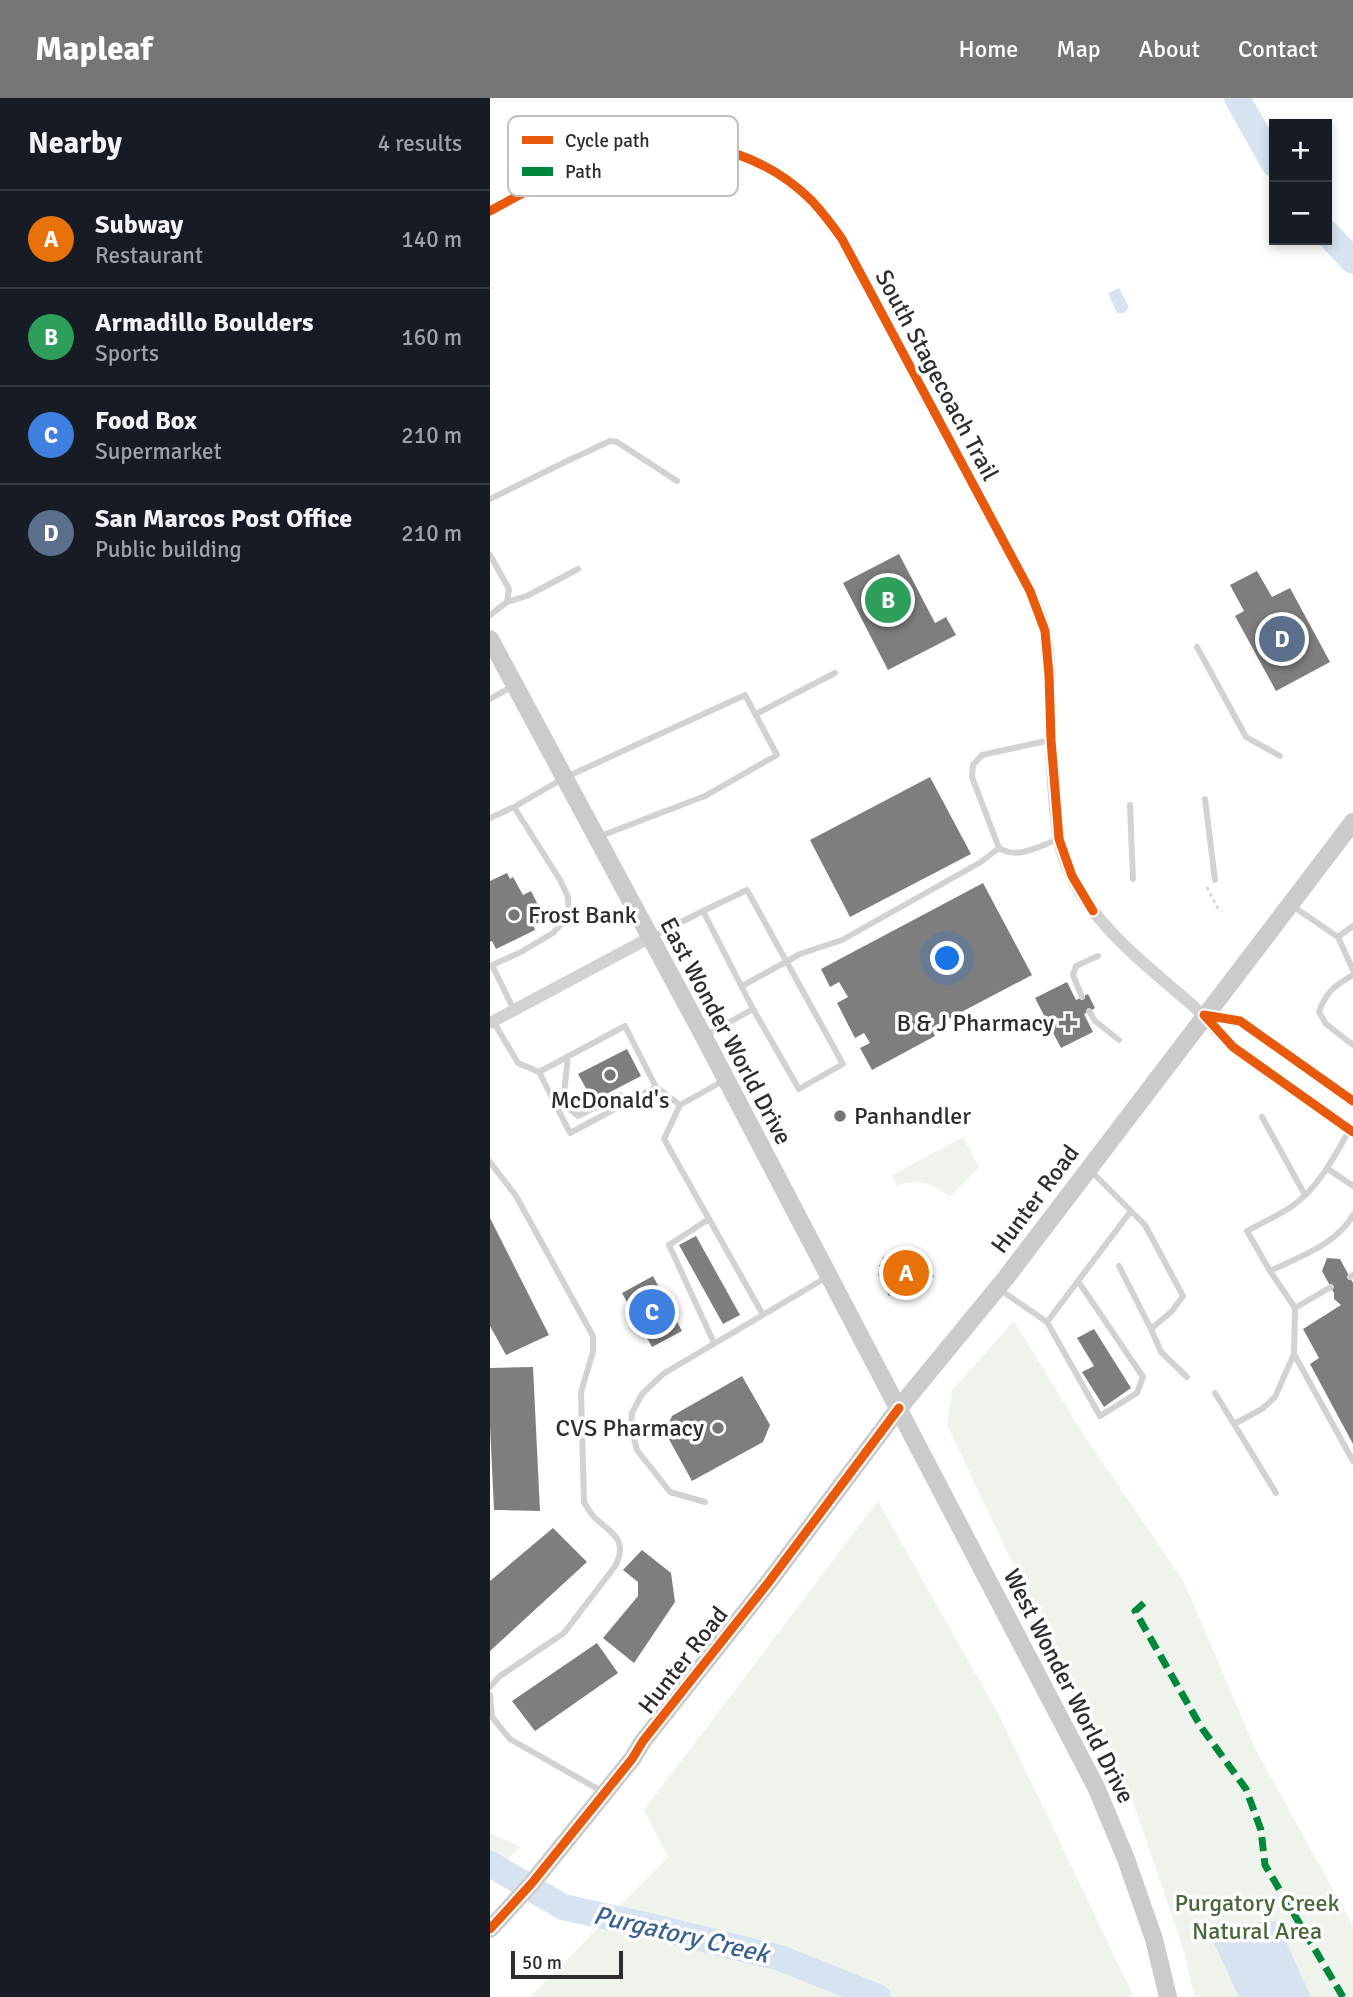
<!DOCTYPE html>
<html lang="en">
<head>
<meta charset="utf-8">
<style>
	:root { --surface:#171b24; --page:#20242c; --text:#f1f3f6; --muted:#9ea1a6; --line:#363941; --accent:#767676 }
	body { margin:0; font-family:Signika,sans-serif; background:var(--page); color:var(--text) }
	.controls { position:absolute; right:21px; top:21px; display:grid; overflow:hidden; border-radius:0px; box-shadow:0 4px 10px #0003 }
	.controls button { width:63px; height:63px; display:grid; place-items:center; padding:0; border:0; border-bottom:2px solid var(--line); background:var(--surface); color:var(--text); font:35px sans-serif }
	.scale { position:absolute; left:21px; bottom:18px; width:112px; box-sizing:border-box; padding-left:7px; border:4px solid #2d2d2d; border-top:0; font-size:19px; line-height:24px; white-space:nowrap; color:#2d2d2d; -webkit-text-stroke:5px #fff; paint-order:stroke }
	.you { position:absolute; left:458px; top:861px; width:24px; height:24px; margin:-18px; border:5px solid #fff; border-radius:50%; background:#1a73e8; box-shadow:0 0 0 10px #1a73e833 }
	.badge { display:grid; place-items:center; width:46px; height:46px; border-radius:50%; background:var(--accent); color:#fff; font-size:23px; font-weight:700 }
	.pin { position:absolute; translate:-50% -50%; border:4px solid #fff; box-shadow:0 2px 7px #0006 }
	.list { margin:0; padding:0; list-style:none }
	h2 { display:flex; justify-content:space-between; align-items:center; height:91px; margin:0; padding:0 28px; font-size:30px }
	h2 small { font-size:23px; font-weight:400; color:var(--muted) }
	.list li { display:grid; grid-template-columns:46px 1fr auto; gap:21px; align-items:center; box-sizing:border-box; height:98px; padding:0 28px; border-top:2px solid var(--line) }
	.list b { display:block; font-size:26px; white-space:nowrap }
	.list p { margin:0; font-size:23px; white-space:nowrap; color:var(--muted) }
	.list em { font-size:23px; font-style:normal; color:var(--muted) }
	.map { position:relative; flex:none; width:863px; height:1899px; overflow:hidden }
	header { display:flex; align-items:center; gap:42px; box-sizing:border-box; height:98px; padding:0 35px; background:var(--accent); color:#fff }
	header strong { font-size:33px }
	nav { display:flex; gap:38px; margin-inline-start:auto; font-size:24px }
	main { display:flex }
	aside { flex:1; background:var(--surface) }
	.map>svg:first-child { display:block }
</style>
</head>
<body>
<header>
<strong>Mapleaf</strong>
<nav><a>Home</a><a>Map</a><a>About</a><a>Contact</a></nav>
</header>
<main>
<aside>
<h2>Nearby<small>4 results</small></h2>
<ul class="list">
<li><span class="badge" style="background:#e8710a">A</span><div><b>Subway</b><p>Restaurant</p></div><em>140 m</em></li>
<li><span class="badge" style="background:#2e9e5b">B</span><div><b>Armadillo Boulders</b><p>Sports</p></div><em>160 m</em></li>
<li><span class="badge" style="background:#3f7fe0">C</span><div><b>Food Box</b><p>Supermarket</p></div><em>210 m</em></li>
<li><span class="badge" style="background:#5c6f8a">D</span><div><b>San Marcos Post Office</b><p>Public building</p></div><em>210 m</em></li>
</ul>
</aside>
<div class="map">
<svg width="863" height="1899" viewBox="0 0 863 1899">
	<rect width="100%" height="100%" fill="#fff"/>
	<!-- green -->
	<path fill="#eef4eb" d="M473 1039 489 1069 460 1099C445 1086 426 1079 407 1088L402 1077Z
		M524 1223 590 1331 694 1484 765 1650 863 1828V1899H704L695 1856 640 1696 542 1506 457 1327 462 1292Z
		M388 1403 510 1619 644 1899H40L178 1759 154 1712Z
		M0 1735 31 1749 0 1778Z"/>
	<!-- water -->
	<path fill="#d7e3f1" d="M629 190 639 209 634 215H627L618 195Z
		M775 1822 787 1824 821 1899H749L723 1843Z"/>
	<g fill="none" stroke-linecap="round" stroke-linejoin="round">
		<!-- river -->
		<path stroke="#d7e3f1" stroke-width="26" d="M747 0 784 66
			M837 135 863 163
			M0 1766 73 1809 164 1829 290 1860 388 1899"/>
	</g>
	<!-- building -->
	<path fill="#7e7e7e" d="M409 456 445 525 456 519 466 537 398 572 353 485Z
		M767 473 782 499 800 490 840 564 786 593 745 518 754 513 740 487Z
		M440 679 481 756 360 819 320 742Z
		M17 775 20 781 23 779 33 797 41 793 49 809 46 810 52 823 43 827 45 832 6 851 2 843 0 844V783Z
		M493 785 542 877 441 930 445 938 382 972 370 950 380 945 374 935 365 940 347 905 358 899 349 884 340 889 331 871Z
		M577 884 586 902 598 896 605 910 594 916 603 934 571 950 545 900Z
		M137 951 151 978 103 1003 88 976Z
		M0 1120 59 1237 16 1257 0 1228Z
		M206 1138 250 1217 233 1226 189 1147Z
		M410 1151 414 1158 422 1154 425 1160 432 1156 444 1179 430 1186 433 1191 414 1200 412 1197 406 1200 404 1195 399 1198 388 1176 392 1174 389 1167 395 1164 392 1160Z
		M837 1160 850 1161 863 1185V1346L820 1266 829 1260 813 1231 851 1207 844 1201V1195L832 1173Z
		M163 1178 192 1233 162 1249 132 1195Z
		M604 1231 641 1290 614 1309 592 1274 604 1268 587 1240Z
		M43 1269 50 1413 4 1412 0 1328V1270Z
		M252 1278 280 1327 273 1344 202 1383 175 1334 182 1318Z
		M63 1430 97 1464 0 1553V1483Z
		M152 1452 181 1475 185 1504 144 1565 113 1540 148 1498V1484L133 1472Z
		M107 1545 128 1575 45 1633 22 1603Z"/>
	<g fill="none" stroke-linecap="round" stroke-linejoin="round">
		<!-- path -->
		<path stroke="#d2d2d2" stroke-width="2.5" stroke-dasharray="3.5 3.5" stroke-linecap="butt" d="M717 789 727 809 732 813"/>
		<!-- lane -->
		<path stroke="#d2d2d2" stroke-width="6" d="M0 401 73 365 120 343 127 344 187 383
			M0 457 19 491 17 504 0 517
			M17 504 37 498 88 471
			M707 549 756 639 790 658
			M0 601 23 588
			M266 616 345 575
			M561 642 492 657 483 667 482 679 509 750C527 762 550 748 569 741
			M715 701 725 782
			M640 707 643 781
			M24 709 74 680 255 597 287 657 215 698 108 739
			M0 720 24 709 70 782 78 799 79 818 63 835 31 854 0 868
			M801 807 848 839 863 872
			M213 813 257 792 353 966 309 991 263 911
			M164 838 213 813 263 911 215 938
			M848 839 863 828
			M2 867 24 912
			M863 877C845 887 836 894 829 914L836 926 863 947
			M252 888 310 856 352 842 491 764 509 750
			M592 899 583 877 586 868 608 858
			M599 913 605 923 629 942
			M3 923 28 965 49 974 135 928 166 989 190 1007
			M78 958 73 1006 88 1018 129 997 143 1001
			M49 974 80 1035 166 989
			M233 983 190 1007 174 1041 273 1217
			M772 1019 815 1097
			M0 1064 26 1098 103 1238V1254L91 1294 94 1404C97 1409 100 1415 104 1419 121 1435 138 1440 126 1467L74 1535 10 1578 0 1589
			M838 1071 863 1088
			M600 1072 655 1127 693 1198 682 1213 661 1231 671 1254 697 1279
			M219 1121 179 1147 224 1245
			M629 1168 661 1231
			M780 1173C809 1159 847 1146 863 1117
			M860 1179 863 1177
			M509 1191 557 1224 610 1318 647 1295 653 1279 588 1183 641 1113
			M805 1210 841 1189
			M557 1224 588 1183
			M804 1256 863 1363
			M725 1295 744 1326
			M786 1395 744 1326 772 1311 785 1299 804 1256 805 1210 780 1173 757 1133C772 1125 787 1118 801 1109 828 1091 844 1059 860 1031
			M215 1404 180 1394 147 1352 141 1329 142 1315 152 1296 173 1276 337 1179
			M0 1597 2 1619 20 1641 113 1694"/>
		<!-- street -->
		<path stroke="#d2d2d2" stroke-width="12" d="M0 113C22 101 44 89 66 78 77 72 88 65 99 60 174 29 265 46 322 103 333 115 343 128 352 141L540 493C546 506 552 519 555 533 560 558 560 586 560 612 561 651 562 690 567 729 575 807 646 858 701 906 717 920 730 938 746 951 784 980 824 1006 863 1034
			M714 917 750 923 863 1003
			M0 925 159 840"/>
		<!-- secondary -->
		<path stroke="#cbcbcb" stroke-width="18" d="M0 541 214 939 606 1689 636 1761 664 1841 678 1899
			M0 1831 42 1785 142 1661 153 1643 278 1485 409 1310 515 1181 863 724"/>
		<!-- quiet -->
		<path stroke="#00873e" stroke-width="7" stroke-dasharray="14 7" stroke-linecap="butt" d="M654 1505 645 1513 711 1629 756 1691 771 1732 775 1767 853 1899"/>
		<!-- cycleway casing -->
		<g stroke="#fff" stroke-width="13">
			<path id="cycleway" d="M0 113C22 101 44 89 66 78 77 72 88 65 99 60 174 29 265 46 322 103 333 115 343 128 352 141L540 493 555 533 559 577 561 642 569 741 582 778 603 813
				M714 917 743 949 863 1034
				M714 917 750 923 863 1003
				M0 1831 42 1785 142 1661 153 1643 278 1485 409 1310"/>
		</g>
		<!-- cycleway -->
		<use href="#cycleway" stroke="#e8590c" stroke-width="9"/>
	</g>
	<!-- markers -->
	<g fill="#767676" stroke="#fff" stroke-width="2.5">
		<circle cx="24" cy="817" r="7"/>
		<path d="M574.5 914.5h7v7h7v7h-7v7h-7v-7h-7v-7h7z"/>
		<circle cx="120" cy="977" r="7"/>
		<circle cx="350" cy="1018" r="7"/>
		<circle cx="228" cy="1330" r="7"/>
	</g>
	<g text-anchor="middle" dominant-baseline="central" stroke-width="7" stroke-linejoin="round" paint-order="stroke">
		<!-- street labels -->
		<g font-size="24" fill="#2d2d2d" stroke="#fff">
			<text transform="translate(447 277) rotate(62)">South Stagecoach Trail</text>
			<text transform="translate(236 933) rotate(62)">East Wonder World Drive</text>
			<text transform="translate(545 1101) rotate(-53)">Hunter Road</text>
			<text transform="translate(193 1562) rotate(-52)">Hunter Road</text>
			<text transform="translate(579 1588) rotate(63)">West Wonder World Drive</text>
		</g>
		<!-- poi labels -->
		<g font-size="24" fill="#2d2d2d" stroke="#fff" text-anchor="start">
			<text x="38" y="817">Frost Bank</text>
			<text x="564" y="925" text-anchor="end">B &amp; J Pharmacy</text>
			<text x="120" y="1002" text-anchor="middle">McDonald's</text>
			<text x="364" y="1018">Panhandler</text>
			<text x="214" y="1330" text-anchor="end">CVS Pharmacy</text>
		</g>
		<!-- park labels -->
		<g font-size="24" fill="#49683a" stroke="#fff">
			<text x="767" y="1805">Purgatory Creek<tspan x="767" dy="28">Natural Area</tspan></text>
		</g>
		<!-- water labels -->
		<g font-size="26" font-style="italic" fill="#3b628e" stroke="#fff">
			<text transform="translate(191 1837) rotate(13)">Purgatory Creek</text>
		</g>
	</g>
	<!-- legend -->
	<rect x="18" y="18" width="230" height="80" rx="10" fill="#fff" stroke="#c0c0c0" stroke-width="2"/>
	<rect x="32" y="38" width="31" height="8" fill="#e8590c"/>
	<rect x="32" y="69" width="31" height="9" fill="#00873e"/>
	<g font-size="19" fill="#2d2d2d">
		<text x="75" y="49">Cycle path</text>
		<text x="75" y="80">Path</text>
	</g>
</svg>
<div class="controls">
<button>+</button>
<button>−</button>
</div>
<div class="scale">50 m</div>
<div class="you"></div>
<div class="pin badge" style="left:416px;top:1175px;background:#e8710a">A</div>
<div class="pin badge" style="left:398px;top:502px;background:#2e9e5b">B</div>
<div class="pin badge" style="left:162px;top:1214px;background:#3f7fe0">C</div>
<div class="pin badge" style="left:792px;top:541px;background:#5c6f8a">D</div>
</div>
</main>
</body>
</html>
